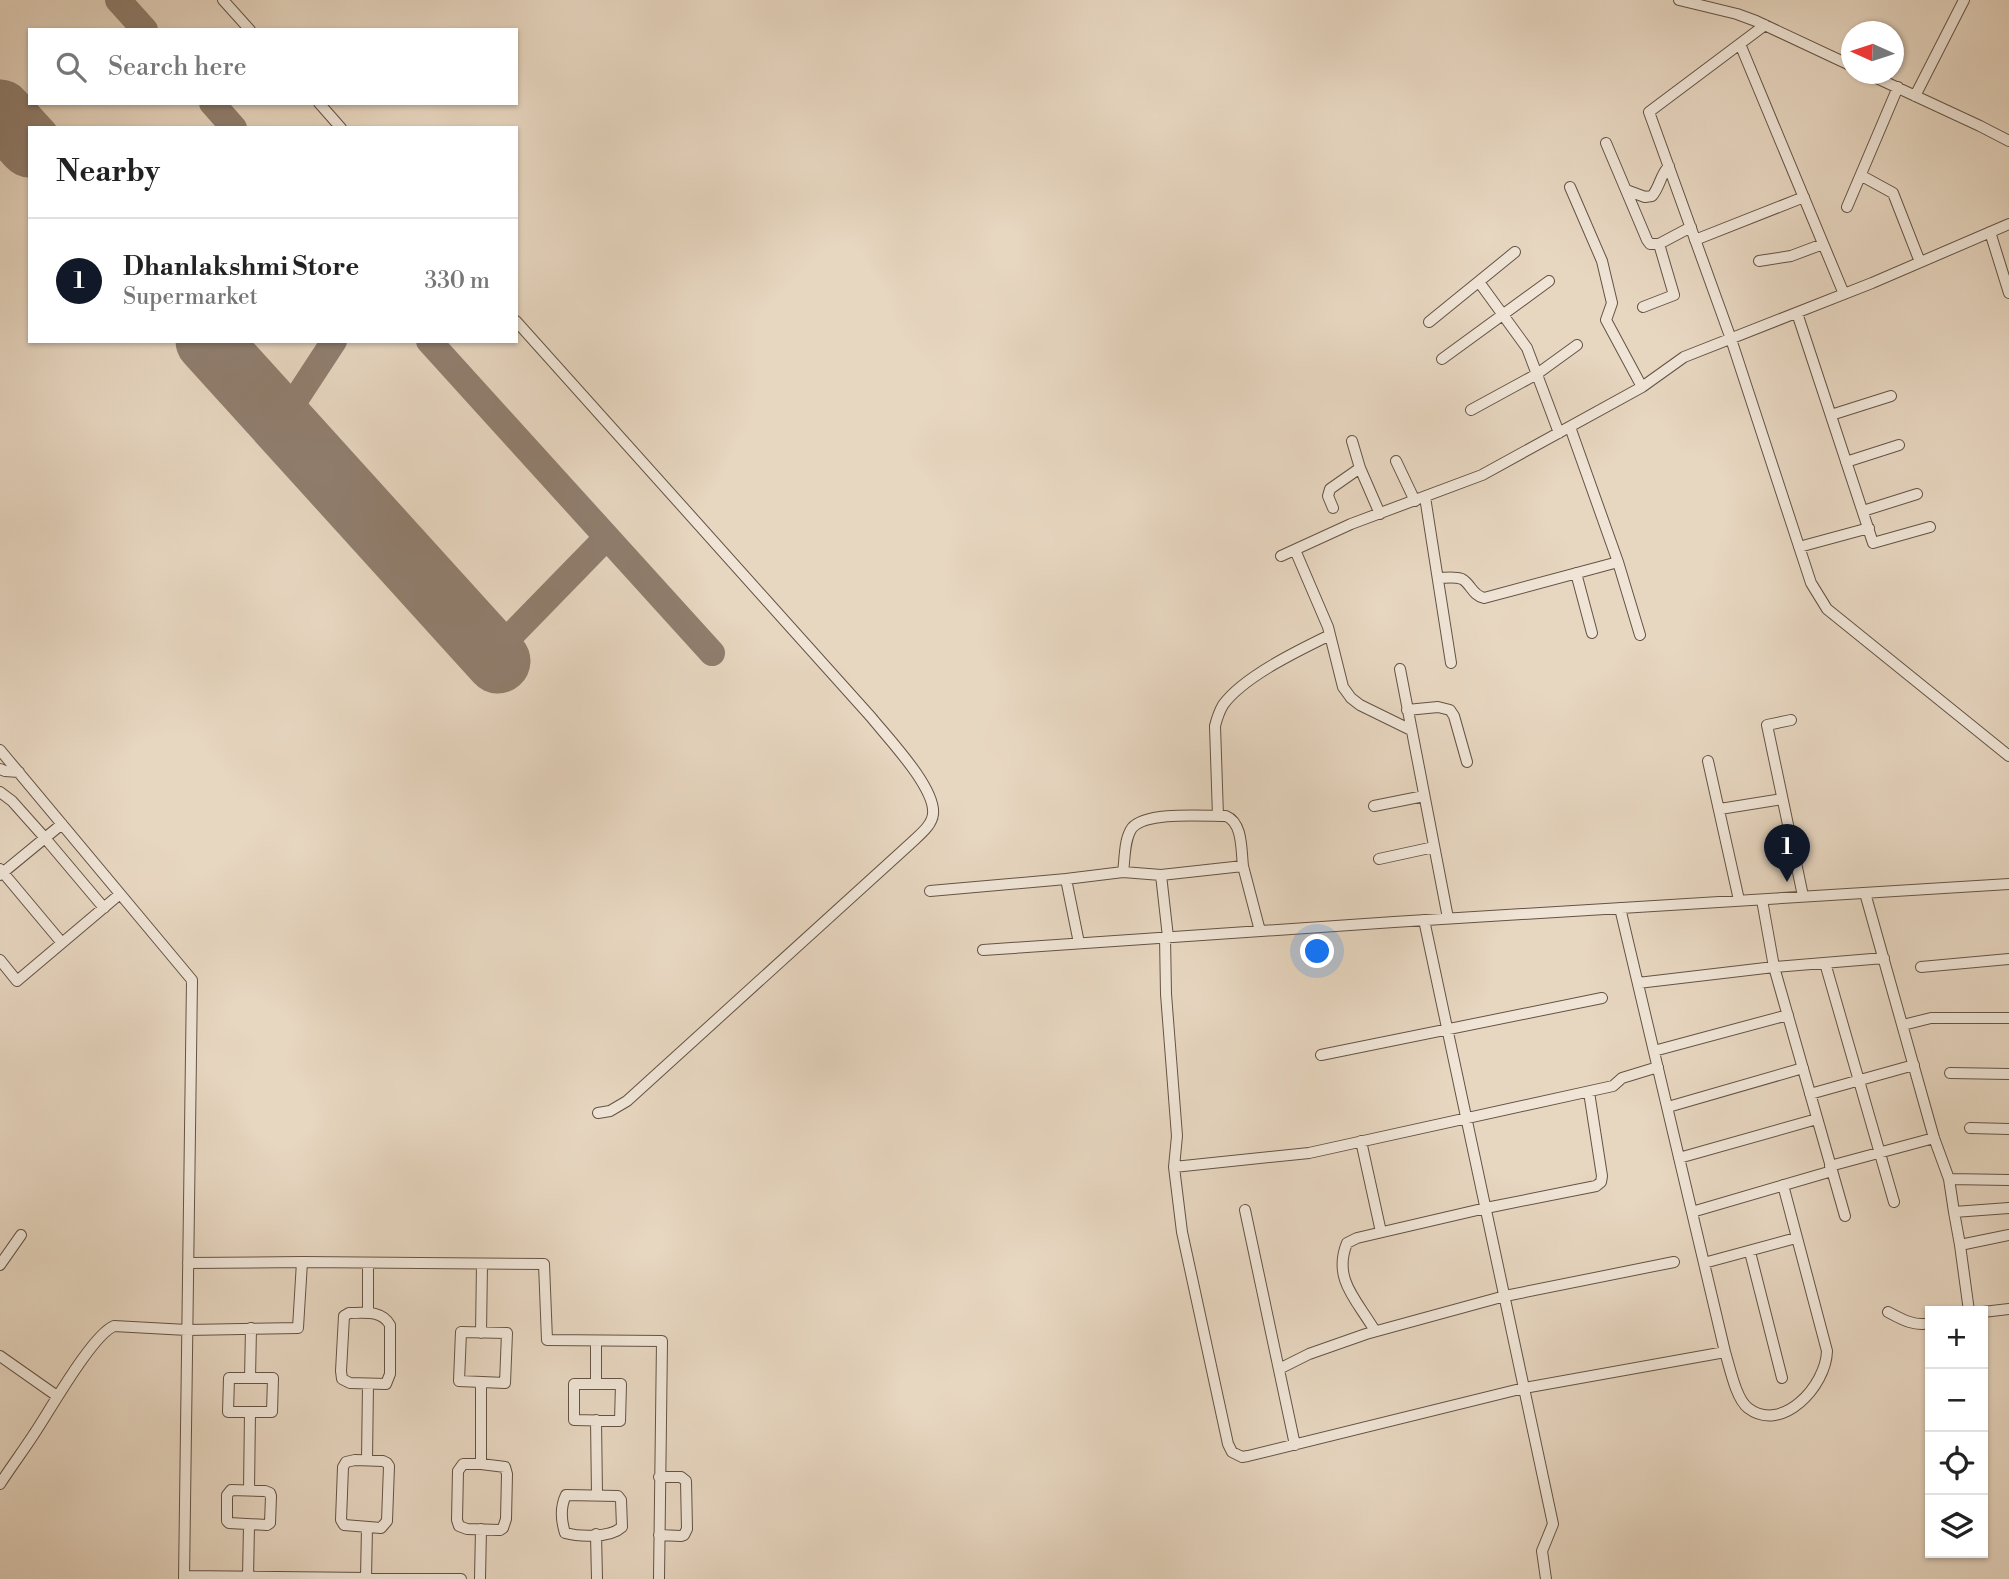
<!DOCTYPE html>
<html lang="en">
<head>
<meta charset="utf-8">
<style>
	:root { --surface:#fff; --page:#f6f6f6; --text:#222; --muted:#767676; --line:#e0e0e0; --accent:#111827 }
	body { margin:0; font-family:"Libre Bodoni",serif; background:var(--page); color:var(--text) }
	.controls { position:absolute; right:21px; bottom:21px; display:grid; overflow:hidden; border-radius:0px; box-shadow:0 2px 5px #0004 }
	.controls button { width:63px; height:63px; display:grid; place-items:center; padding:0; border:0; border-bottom:2px solid var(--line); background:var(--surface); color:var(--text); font:35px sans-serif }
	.compass { position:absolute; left:1841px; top:21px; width:63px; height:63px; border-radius:50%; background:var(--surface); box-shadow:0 2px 5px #0004; rotate:273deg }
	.you { position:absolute; left:1318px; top:952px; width:24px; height:24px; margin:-18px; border:5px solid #fff; border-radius:50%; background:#1a73e8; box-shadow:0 0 0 10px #1a73e833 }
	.badge { display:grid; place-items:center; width:46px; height:46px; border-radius:50%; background:var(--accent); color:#fff; font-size:23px; font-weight:700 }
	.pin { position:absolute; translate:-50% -58px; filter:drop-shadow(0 2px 4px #0008) }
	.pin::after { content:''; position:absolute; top:37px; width:24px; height:21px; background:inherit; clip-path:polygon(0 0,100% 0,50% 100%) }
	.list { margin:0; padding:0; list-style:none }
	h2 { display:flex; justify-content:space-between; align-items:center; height:91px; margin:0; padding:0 28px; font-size:30px }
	h2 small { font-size:23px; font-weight:400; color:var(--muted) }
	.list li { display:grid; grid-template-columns:46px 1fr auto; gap:21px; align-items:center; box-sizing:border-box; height:126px; padding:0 28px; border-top:2px solid var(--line) }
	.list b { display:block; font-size:26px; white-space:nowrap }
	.list p { margin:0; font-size:23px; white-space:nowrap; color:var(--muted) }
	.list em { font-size:23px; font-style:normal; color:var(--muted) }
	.icon { flex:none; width:38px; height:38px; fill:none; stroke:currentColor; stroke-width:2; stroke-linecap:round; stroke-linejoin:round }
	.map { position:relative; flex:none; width:2009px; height:1579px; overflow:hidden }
	.search { position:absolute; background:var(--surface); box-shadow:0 2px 5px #0004; left:28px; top:28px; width:490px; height:77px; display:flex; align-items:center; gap:18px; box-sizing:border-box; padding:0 24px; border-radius:0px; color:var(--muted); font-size:26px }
	.panel { position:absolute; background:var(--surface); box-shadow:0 2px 5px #0004; left:28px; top:126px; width:490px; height:217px; border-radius:0px }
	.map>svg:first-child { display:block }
</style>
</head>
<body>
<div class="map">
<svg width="2009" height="1579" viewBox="0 0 2009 1579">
	<rect width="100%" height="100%" fill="#e7d6c0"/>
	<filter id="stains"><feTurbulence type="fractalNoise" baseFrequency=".00286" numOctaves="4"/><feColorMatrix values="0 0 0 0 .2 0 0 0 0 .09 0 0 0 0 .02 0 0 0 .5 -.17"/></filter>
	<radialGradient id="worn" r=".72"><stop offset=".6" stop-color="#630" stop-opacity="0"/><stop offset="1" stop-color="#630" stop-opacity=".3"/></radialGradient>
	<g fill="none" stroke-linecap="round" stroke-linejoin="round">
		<!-- taxiway -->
		<path stroke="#907e6e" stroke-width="26" d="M118 0 145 30
			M212 103 234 128
			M429 341 712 653
			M281 422 334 341
			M492 655 607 537"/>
		<!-- runway -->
		<path stroke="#907e6e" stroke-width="65" d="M0 112 30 145
			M208 341 498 661"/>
		<!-- street casing -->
		<g stroke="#645344" stroke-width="12">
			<path id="street" d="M223 0 250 30
				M1679 0 1737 14 1756 21 1852 66
				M1765 25 1649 112 1731 339 1811 583 1827 609 2009 756
				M1740 44 1844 294
				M1868 74 1980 126 2009 141
				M1915 96 1964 0
				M319 103 341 128
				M1606 143 1647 240 1650 244H1659
				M1862 176 1893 193 1920 262
				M1570 187 1602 261 1612 303 1606 320 1642 387
				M1626 190 1645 197 1652 196C1660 187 1660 175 1669 166
				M1847 207 1898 87
				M1990 232 2009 293
				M1695 240 1804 197
				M1759 261 1791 256 1823 244
				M1479 282 1527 348 1559 433
				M1643 307 1674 295 1659 244 1691 227
				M1797 313 1873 543 1930 527
				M516 321 871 717C887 737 936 788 933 814 932 826 918 836 910 844L627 1101 610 1111 598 1113
				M1429 322 1515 252
				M1442 359 1549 281
				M1471 410 1537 374 1577 345
				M1831 415 1891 396
				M1352 441 1360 468 1380 514
				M1396 461 1415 501
				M1846 462 1899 445
				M1425 497 1451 663
				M1333 508 1328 496 1330 489 1360 468
				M1863 511 1917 494
				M1799 547 1869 528
				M1295 550 1328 627 1343 687 1351 698 1360 705 1411 730
				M1281 556 1351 524 1482 475 1642 387 1684 357 1872 283 2009 224
				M1618 562 1640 635
				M1576 573 1592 633
				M1438 578C1445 578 1454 576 1462 579 1471 584 1472 595 1484 598L1618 562 1570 427
				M1400 669 1448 918
				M1407 710 1438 707 1450 710 1454 716 1467 762
				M1791 720 1767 725 1803 896
				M0 750 192 980 184 1579
				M1708 761 1739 900
				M0 769 5 771 19 772
				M0 792 12 801 45 838 104 908
				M1374 806 1424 796
				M1720 809 1782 799
				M1218 816 1215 726C1217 718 1219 712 1223 705 1243 677 1299 650 1330 635
				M1379 859 1434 847
				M0 869 62 943
				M1123 872C1125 859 1124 839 1132 828 1146 811 1204 816 1226 816 1243 823 1241 850 1243 866
				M0 875 62 824
				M1066 879 1123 872 1161 875
				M930 891 1066 879 1079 943
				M1865 893 1934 1138 1949 1179 1954 1212 2009 1208
				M1762 900 1774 967 1845 1216
				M1620 908 1725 1352C1730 1368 1736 1399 1748 1408 1782 1434 1826 1386 1827 1351L1783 1185
				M1424 920 1553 1524 1542 1551 1546 1579
				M1165 937 1166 994 1177 1136 1174 1167 1182 1232 1228 1444 1232 1452 1242 1457 1248 1456 1524 1388 1725 1352
				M1168 937 1161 875 1243 866 1260 931
				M983 950 1394 922 2009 884
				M0 960 17 981 120 894
				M1825 963 1894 1202
				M1921 967 2009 959
				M1638 983 1774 967 1884 958
				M1903 1025 1931 1018H2009
				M1654 1051 1788 1015
				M1321 1055 1602 998
				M1950 1073 2009 1074
				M1810 1094 1914 1065
				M1668 1107 1803 1068
				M1970 1128 2009 1129
				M1361 1141 1381 1232
				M1679 1158 1817 1119
				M1830 1166 1934 1138
				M1174 1167 1309 1153 1613 1086 1622 1078 1658 1067
				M1949 1179 2009 1180
				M1245 1210 1295 1445
				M1692 1212 1832 1171
				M1954 1212 1960 1245
				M1750 1252 1782 1378
				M188 1263 302 1262
				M1704 1263 1796 1238
				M0 1265 21 1235
				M1969 1311 1960 1245 2009 1235
				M1888 1312C1901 1319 1915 1327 1930 1323
				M1983 1312 2009 1309
				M349 1313C365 1313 382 1310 390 1325V1374L386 1384 350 1383 342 1379 341 1371 344 1316Z
				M368 1313V1263
				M1375 1331C1358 1301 1332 1280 1347 1243L1357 1238 1486 1208 1596 1186 1601 1182 1602 1176 1589 1092
				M461 1332 507 1333 505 1383 459 1381Z
				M481 1333 482 1264
				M596 1341V1384
				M0 1356 57 1396
				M1279 1369 1309 1354 1366 1334 1505 1296 1674 1262
				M229 1378H273L272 1412H228Z
				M250 1378 251 1328
				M481 1382V1464
				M574 1384H621L620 1421 574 1420Z
				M596 1420 597 1495
				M355 1460 383 1461 387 1463 389 1466 387 1521 381 1528 344 1525 341 1520 343 1467 346 1462Z
				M367 1460 368 1384
				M463 1464H481L505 1467 507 1474 506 1519 503 1528 500 1530 467 1529 459 1526 457 1520 458 1471Z
				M659 1477H681L686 1481 687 1529 684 1535 681 1536 659 1535
				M0 1484C11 1467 23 1451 34 1434 49 1412 92 1335 114 1326L187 1330 298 1328 302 1262 544 1264 547 1340 662 1341 659 1579
				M231 1490 265 1491 270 1493 271 1496 270 1523 267 1525 229 1523 227 1521V1495Z
				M249 1490 250 1412
				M566 1495 618 1496 621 1500 622 1527C610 1538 580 1537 565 1533 561 1520 560 1507 566 1495Z
				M596 1534 597 1579
				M184 1576 461 1579
				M248 1577 249 1525
				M366 1578 367 1527
				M480 1579 481 1529"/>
		</g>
		<!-- street -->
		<use href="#street" stroke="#efe4d6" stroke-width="10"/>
	</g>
	<rect width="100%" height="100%" filter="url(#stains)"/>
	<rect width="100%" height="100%" fill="url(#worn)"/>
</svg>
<div class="controls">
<button>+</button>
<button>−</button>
<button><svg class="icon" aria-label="locate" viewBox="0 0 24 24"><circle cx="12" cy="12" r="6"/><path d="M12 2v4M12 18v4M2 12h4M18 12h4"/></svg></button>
<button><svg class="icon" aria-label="layers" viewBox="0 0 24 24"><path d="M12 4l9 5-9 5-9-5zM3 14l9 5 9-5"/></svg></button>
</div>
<svg class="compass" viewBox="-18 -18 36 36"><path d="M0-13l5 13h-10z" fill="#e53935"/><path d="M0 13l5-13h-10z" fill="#767676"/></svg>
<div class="you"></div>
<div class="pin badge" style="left:1787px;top:882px">1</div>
<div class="search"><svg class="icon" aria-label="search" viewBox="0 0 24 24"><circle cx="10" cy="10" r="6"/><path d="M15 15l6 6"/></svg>Search here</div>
<section class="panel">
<h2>Nearby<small></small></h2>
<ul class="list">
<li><span class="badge">1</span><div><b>Dhanlakshmi Store</b><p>Supermarket</p></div><em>330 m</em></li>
</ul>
</section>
</div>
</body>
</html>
